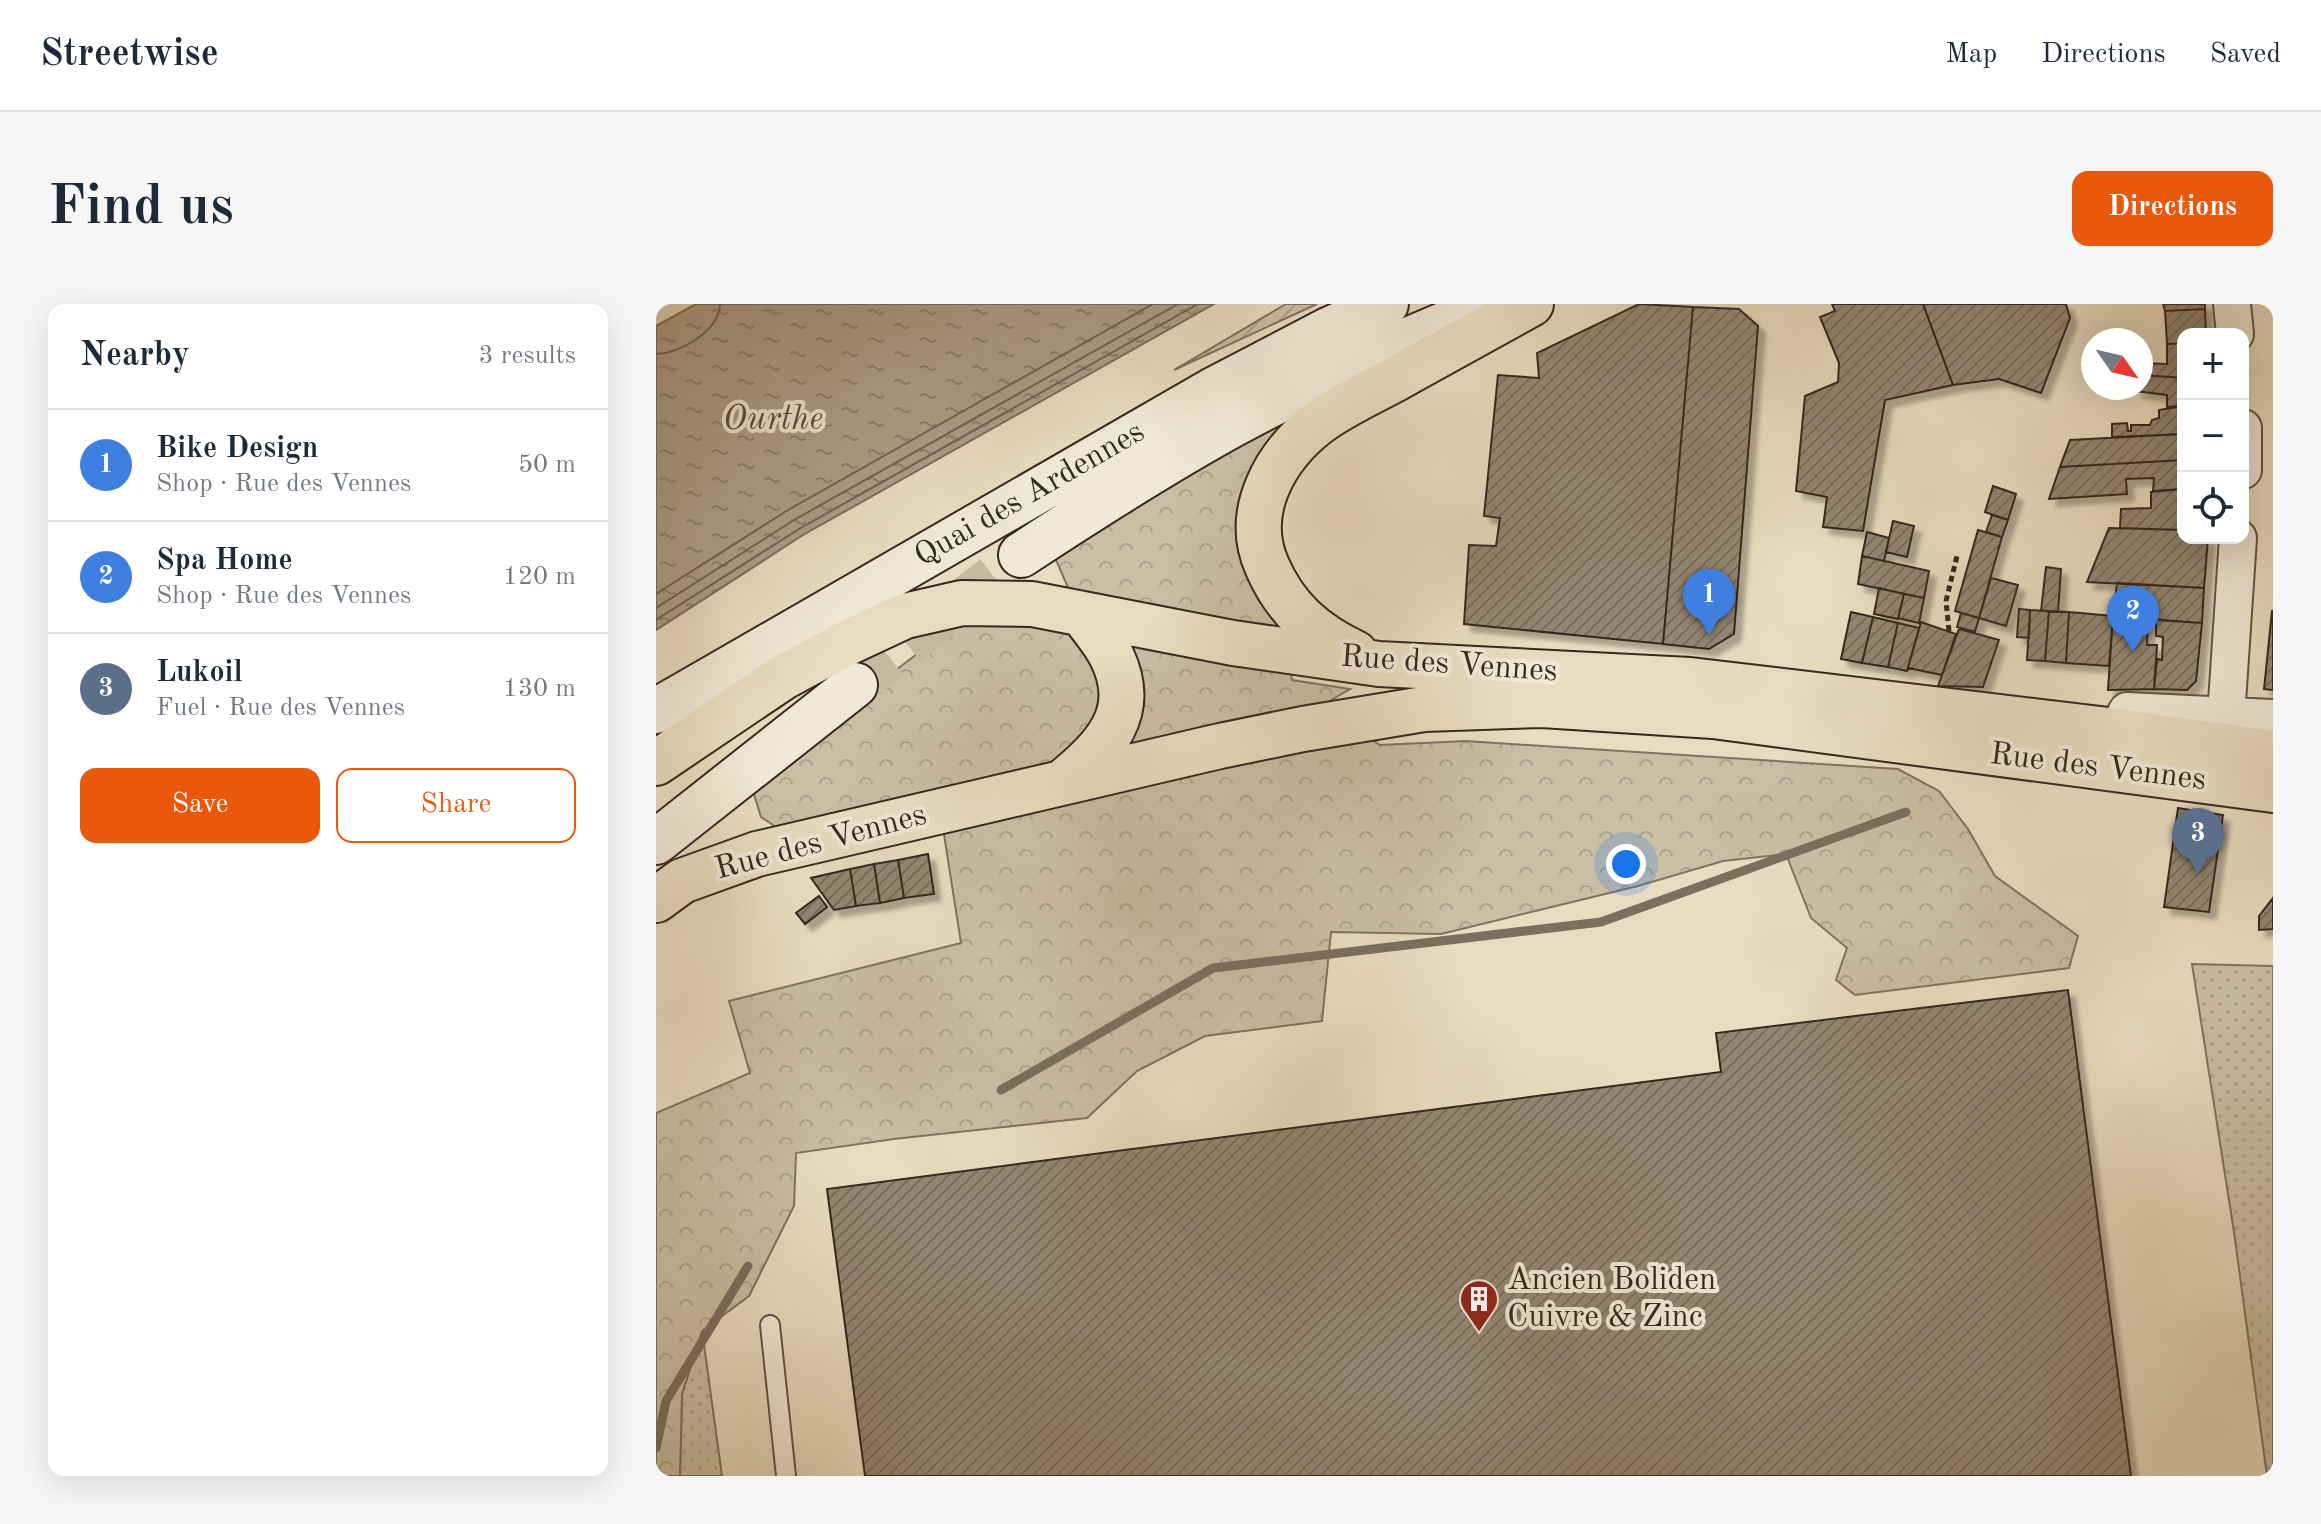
<!DOCTYPE html>
<html lang="en">
<head>
<meta charset="utf-8">
<style>
	:root { --surface:#fff; --page:#f6f6f7; --text:#1f2937; --muted:#747a83; --line:#e0e1e3; --accent:#ea580c }
	body { margin:0; font-family:"Old Standard TT",serif; background:var(--page); color:var(--text) }
	.controls { position:absolute; right:24px; top:24px; display:grid; overflow:hidden; border-radius:16px; box-shadow:0 8px 32px #0002 }
	.controls button { width:72px; height:72px; display:grid; place-items:center; padding:0; border:0; border-bottom:2px solid var(--line); background:var(--surface); color:var(--text); font:40px sans-serif }
	.compass { position:absolute; left:1425px; top:24px; width:72px; height:72px; border-radius:50%; background:var(--surface); box-shadow:0 8px 32px #0002; rotate:124deg }
	.you { position:absolute; left:970px; top:560px; width:28px; height:28px; margin:-20px; border:6px solid #fff; border-radius:50%; background:#1a73e8; box-shadow:0 0 0 12px #1a73e833 }
	.badge { display:grid; place-items:center; width:52px; height:52px; border-radius:50%; background:var(--accent); color:#fff; font-size:26px; font-weight:700 }
	.pin { position:absolute; translate:-50% -66px; filter:drop-shadow(0 2px 4px #0008) }
	.pin::after { content:''; position:absolute; top:42px; width:28px; height:24px; background:inherit; clip-path:polygon(0 0,100% 0,50% 100%) }
	.list { margin:0; padding:0; list-style:none }
	h2 { display:flex; justify-content:space-between; align-items:center; height:104px; margin:0; padding:0 32px; font-size:34px }
	h2 small { font-size:26px; font-weight:400; color:var(--muted) }
	.list li { display:grid; grid-template-columns:52px 1fr auto; gap:24px; align-items:center; box-sizing:border-box; height:112px; padding:0 32px; border-top:2px solid var(--line) }
	.list b { display:block; font-size:30px; white-space:nowrap }
	.list p { margin:0; font-size:26px; white-space:nowrap; color:var(--muted) }
	.list em { font-size:26px; font-style:normal; color:var(--muted) }
	.actions { display:flex; gap:16px; padding:24px 32px }
	.actions a { flex:1; padding:18px 0; border:2px solid var(--accent); border-radius:16px; text-align:center; font-size:28px; color:var(--accent) }
	.actions .main { background:var(--accent); color:#fff }
	.icon { flex:none; width:44px; height:44px; fill:none; stroke:currentColor; stroke-width:2; stroke-linecap:round; stroke-linejoin:round }
	.map { position:relative; flex:none; width:1617px; height:1172px; overflow:hidden; border-radius:16px }
	header { display:flex; align-items:center; gap:48px; box-sizing:border-box; height:112px; padding:0 40px; background:var(--surface); border-bottom:2px solid var(--line) }
	header strong { font-size:38px }
	nav { display:flex; gap:44px; margin-inline-start:auto; font-size:28px }
	.intro { display:flex; align-items:center; justify-content:space-between; box-sizing:border-box; height:192px; padding:0 48px }
	h1 { margin:0; font-size:56px }
	.button { padding:20px 36px; border-radius:16px; background:var(--accent); color:#fff; font-size:28px; font-weight:700 }
	main { display:flex; gap:48px; padding:0 48px }
	aside { flex:1; background:var(--surface); border-radius:16px; box-shadow:0 8px 32px #0002 }
	.map>svg:first-child { display:block }
</style>
</head>
<body>
<header>
<strong>Streetwise</strong>
<nav><a>Map</a><a>Directions</a><a>Saved</a></nav>
</header>
<div class="intro"><h1>Find us</h1><a class="button">Directions</a></div>
<main>
<aside>
<h2>Nearby<small>3 results</small></h2>
<ul class="list">
<li><span class="badge" style="background:#3f7fe0">1</span><div><b>Bike Design</b><p>Shop · Rue des Vennes</p></div><em>50 m</em></li>
<li><span class="badge" style="background:#3f7fe0">2</span><div><b>Spa Home</b><p>Shop · Rue des Vennes</p></div><em>120 m</em></li>
<li><span class="badge" style="background:#5c6f8a">3</span><div><b>Lukoil</b><p>Fuel · Rue des Vennes</p></div><em>130 m</em></li>
</ul>
<div class="actions"><a class="main">Save</a><a>Share</a></div>
</aside>
<div class="map">
<svg width="1617" height="1172" viewBox="0 0 1617 1172">
	<defs>
		<pattern id="grass-dots" width="8" height="8" patternUnits="userSpaceOnUse" patternTransform="scale(2)"><rect width="8" height="8" fill="#cabea5"/><path d="M2 2h.1M6 6h.1" fill="none" stroke="#aea38e" stroke-width="1.8" stroke-linecap="round"/></pattern>
		<pattern id="forest-crowns" width="20" height="18" patternUnits="userSpaceOnUse" patternTransform="scale(2)"><rect width="20" height="18" fill="#cabea5"/><path d="M2 6a3 3 0 1 1 6 0M12 15a3 3 0 1 1 6 0" fill="none" stroke="#aea38e"/></pattern>
		<pattern id="garden-furrows" width="10" height="10" patternUnits="userSpaceOnUse" patternTransform="scale(2)"><rect width="10" height="10" fill="#cabea5"/><path d="M-1 1l2-2M0 10L10 0M9 11l2-2" fill="none" stroke="#aea38e"/></pattern>
		<pattern id="water-ripples" width="26" height="14" patternUnits="userSpaceOnUse" patternTransform="scale(2)"><rect width="26" height="14" fill="#ac9f8a"/><path d="M2 4q2-2 4 0t4 0M15 11q2-2 4 0t4 0" fill="none" stroke="#8d8270"/></pattern>
		<pattern id="building-hatch" width="6" height="6" patternUnits="userSpaceOnUse" patternTransform="scale(2)"><rect width="6" height="6" fill="#938673"/><path d="M-1 1l2-2M0 6l6-6M5 7l2-2" fill="none" stroke="#796e5e"/></pattern>
		<filter id="shadow"><feDropShadow dx="7" dy="7" stdDeviation="2" flood-color="#0004"/></filter>
	</defs>
	<rect width="100%" height="100%" fill="#e9ddc1"/>
	<filter id="stains"><feTurbulence type="fractalNoise" baseFrequency=".0025" numOctaves="4"/><feColorMatrix values="0 0 0 0 .2 0 0 0 0 .09 0 0 0 0 .02 0 0 0 .5 -.17"/></filter>
	<radialGradient id="worn" r=".72"><stop offset=".6" stop-color="#630" stop-opacity="0"/><stop offset="1" stop-color="#630" stop-opacity=".3"/></radialGradient>
	<!-- grass -->
	<path fill="url(#grass-dots)" stroke="#807362" stroke-width="2" d="M1536 660 1617 662V1172H1611L1578 928Z
		M46 1026 66 1172H24L26 1090Z"/>
	<!-- forest -->
	<path fill="url(#forest-crowns)" stroke="#807362" stroke-width="2" d="M664 96 600 170 638 337 630 336 636 376 694 385 665 402 724 441 810 437 1242 465 1283 487 1312 525 1339 572 1422 632 1413 664 1199 691 1180 676 1191 644 1155 614 1130 550 1067 557 982 582 785 630 675 628 666 717 549 732 481 767 431 814 238 835 140 849 138 902 93 992 46 1027 26 1090 24 1172H0V809L94 769 73 697 305 639 282 492 126 527 105 513 94 477 307 315 426 316 397 249Z"/>
	<!-- garden -->
	<path fill="url(#garden-furrows)" stroke="#807362" stroke-width="2" d="M630 0H661L518 66Z"/>
	<!-- water -->
	<path fill="url(#water-ripples)" stroke="#7c6f5f" stroke-width="2" d="M40 0H558L147 231 0 326V22Z"/>
	<g fill="none" stroke-linecap="round" stroke-linejoin="round">
		<!-- shore -->
		<path stroke="#706454" stroke-width="2" d="M0 50C25 49 63 27 64 0
			M0 290 132 206 497 0
			M0 304 138 216 522 0
			M0 316 143 225 542 0"/>
		<!-- stream -->
		<path stroke="#7c6f5f" stroke-width="9" d="M345 786 557 664 945 618 1250 508
			M0 1144 10 1097 92 962"/>
	</g>
	<!-- building -->
	<path fill="url(#building-hatch)" stroke="#35281e" stroke-width="2" filter="url(#shadow)" d="M983 0 1037 3 1007 340 808 320 813 241 840 242 844 214 828 212 842 71 883 74 881 49Z
		M1176 0H1267L1297 81 1229 96 1207 227 1167 223 1171 193 1140 187 1149 92 1182 78 1183 59 1164 13 1179 7Z
		M1267 0H1410L1414 14 1385 89 1343 75 1297 81Z
		M1507 0H1549V5L1509 7Z
		M1037 3 1083 5 1102 22 1078 330 1053 345 1007 340Z
		M1549 5 1550 30H1527V39L1511 40 1509 7Z
		M1527 39V74L1485 71V59L1511 60V40Z
		M1485 71 1527 74V102L1511 103V91L1479 87V84H1485Z
		M1527 102V130L1456 133V120L1471 119 1472 127H1475V121H1494L1496 116 1503 114V106Z
		M1527 130V156L1404 163 1414 136Z
		M1527 156V185L1497 187 1498 174 1470 175 1471 190 1393 195 1404 163Z
		M1337 182 1360 190 1352 216 1329 208Z
		M1527 185V226L1464 224 1465 205 1495 204V188Z
		M1336 211 1352 216 1346 233 1330 228Z
		M1237 217 1258 222 1251 253 1230 248Z
		M1453 224 1527 226V234H1552L1548 284 1431 278Z
		M1322 226 1346 233 1323 314 1299 307Z
		M1211 228 1233 234 1228 257 1206 252Z
		M1206 252 1273 267 1268 294 1202 280Z
		M1390 263 1405 265 1402 308 1385 307Z
		M1335 274 1362 281 1350 322 1323 314Z
		M1461 279 1548 284 1546 319 1457 312Z
		M1223 284 1248 290 1242 315 1218 310Z
		M1248 290 1268 294 1263 319 1242 314Z
		M1363 305 1374 306 1373 334 1361 333Z
		M1374 306 1393 307 1389 357 1371 356Z
		M1393 307 1413 308 1410 359 1389 357Z
		M1616 307H1617V386L1608 385Z
		M1195 308 1217 313 1206 359 1185 355Z
		M1413 308 1457 312 1453 362 1410 359Z
		M1305 309 1323 314 1319 328 1301 323Z
		M1457 312 1492 315 1491 341H1501L1498 385 1452 386Z
		M1217 313 1242 319 1232 363 1206 359Z
		M1500 316 1546 319 1540 377 1531 386 1498 385 1501 355 1506 356 1507 333 1500 332Z
		M1265 318 1300 330 1286 371 1252 364Z
		M1242 319 1263 324 1251 367 1232 363Z
		M1303 325 1343 336 1327 383 1282 382Z
		M1522 504 1567 511 1553 608 1508 603Z
		M272 550 278 590 248 594 242 556Z
		M242 556 248 594 224 599 218 560Z
		M218 560 224 599 200 602 194 565Z
		M194 565 200 602 178 606 155 574Z
		M163 592 171 603 149 620 140 609Z
		M1617 594V625L1603 626V612Z
		M1412 686 1475 1172H209L171 885 1065 768 1060 729Z"/>
	<g fill="none" stroke-linecap="round" stroke-linejoin="round">
		<!-- secondary-tunnel -->
		<path stroke="#c5b9a0" stroke-width="44" stroke-dasharray="44 22" stroke-linecap="butt" d="M199 381 365 251"/>
		<!-- service casing -->
		<g stroke="#625547" stroke-width="22">
			<path id="service" d="M114 1021 130 1172"/>
		</g>
		<!-- minor casing -->
		<g stroke="#625547" stroke-width="40">
			<path id="minor" d="M1576 0 1579 30
				M1587 124V166
				M1570 413 1582 234
				M1461 427 1471 407 1617 414"/>
		</g>
		<!-- secondary casing -->
		<g stroke="#35281e" stroke-width="48">
			<path id="secondary" d="M365 251C435 205 505 160 578 120 662 74 749 36 838 0
				M0 407 557 86 672 26 730 0
				M0 538 199 381"/>
		</g>
		<!-- primary casing -->
		<g stroke="#35281e" stroke-width="48">
			<path id="primary" d="M699 349C658 330 629 304 611 262 587 208 619 152 662 119 689 99 723 85 752 68 793 45 834 23 875 0
				M0 459 126 374 189 340 249 312 306 299 376 300 577 339 723 360 1034 376 1461 427 1617 449
				M407 478C448 444 483 410 456 353 449 338 437 325 428 312
				M0 596 26 577 101 550 564 442 647 425 768 405 886 401 1057 412 1617 486"/>
		</g>
		<!-- path -->
		<path stroke="#35281e" stroke-width="5" stroke-dasharray="6 4" stroke-linecap="butt" d="M1293 327 1290 297 1301 252"/>
		<!-- service -->
		<use href="#service" stroke="#f1e9d7" stroke-width="18"/>
		<!-- minor -->
		<use href="#minor" stroke="#f1e9d7" stroke-width="36"/>
		<!-- secondary -->
		<use href="#secondary" stroke="#f1e9d7" stroke-width="44"/>
		<!-- primary -->
		<use href="#primary" stroke="#e9ddc1" stroke-width="44"/>
	</g>
	<!-- icons -->
	<defs>
		<g id="building-pin" transform="scale(2)"><path d="M0 17L-7.5 6A9.5 9.5 0 1 1 7.5 6Z" fill="#8f2418" stroke="#f1e9d7"/><path d="M-4-6H4V6H1V3H-1V6H-4ZM-2.5-4.3h1.7v1.8h-1.7ZM.8-4.3h1.7v1.8H.8ZM-2.5-1h1.7V.8h-1.7ZM.8-1h1.7V.8H.8Z" fill="#fff"/></g>
	</defs>
	<g fill-rule="evenodd">
		<use href="#building-pin" x="823" y="995"/>
	</g>
	<g text-anchor="middle" dominant-baseline="central" stroke-width="8" stroke-linejoin="round" paint-order="stroke">
		<!-- street labels -->
		<g font-size="32" fill="#35281e" stroke="#f1e9d7">
			<text transform="translate(374 191) rotate(-30)">Quai des Ardennes</text>
			<text transform="translate(793 361) rotate(4)">Rue des Vennes</text>
			<text transform="translate(1442 464) rotate(7)">Rue des Vennes</text>
			<text transform="translate(165 539) rotate(-15)">Rue des Vennes</text>
		</g>
		<!-- poi labels -->
		<g font-size="32" fill="#35281e" stroke="#f1e9d7" text-anchor="start">
			<text x="851" y="977">Ancien Boliden<tspan x="851" dy="37">Cuivre &amp; Zinc</tspan></text>
		</g>
		<!-- water labels -->
		<g font-size="34" font-style="italic" fill="#594c3e" stroke="#f1e9d7">
			<text x="117" y="116">Ourthe</text>
		</g>
	</g>
	<rect width="100%" height="100%" filter="url(#stains)"/>
	<rect width="100%" height="100%" fill="url(#worn)"/>
</svg>
<div class="controls">
<button>+</button>
<button>−</button>
<button><svg class="icon" aria-label="locate" viewBox="0 0 24 24"><circle cx="12" cy="12" r="6"/><path d="M12 2v4M12 18v4M2 12h4M18 12h4"/></svg></button>
</div>
<svg class="compass" viewBox="-18 -18 36 36"><path d="M0-13l5 13h-10z" fill="#e53935"/><path d="M0 13l5-13h-10z" fill="#747a83"/></svg>
<div class="you"></div>
<div class="pin badge" style="left:1053px;top:331px;background:#3f7fe0">1</div>
<div class="pin badge" style="left:1477px;top:348px;background:#3f7fe0">2</div>
<div class="pin badge" style="left:1542px;top:570px;background:#5c6f8a">3</div>
</div>
</main>
</body>
</html>
